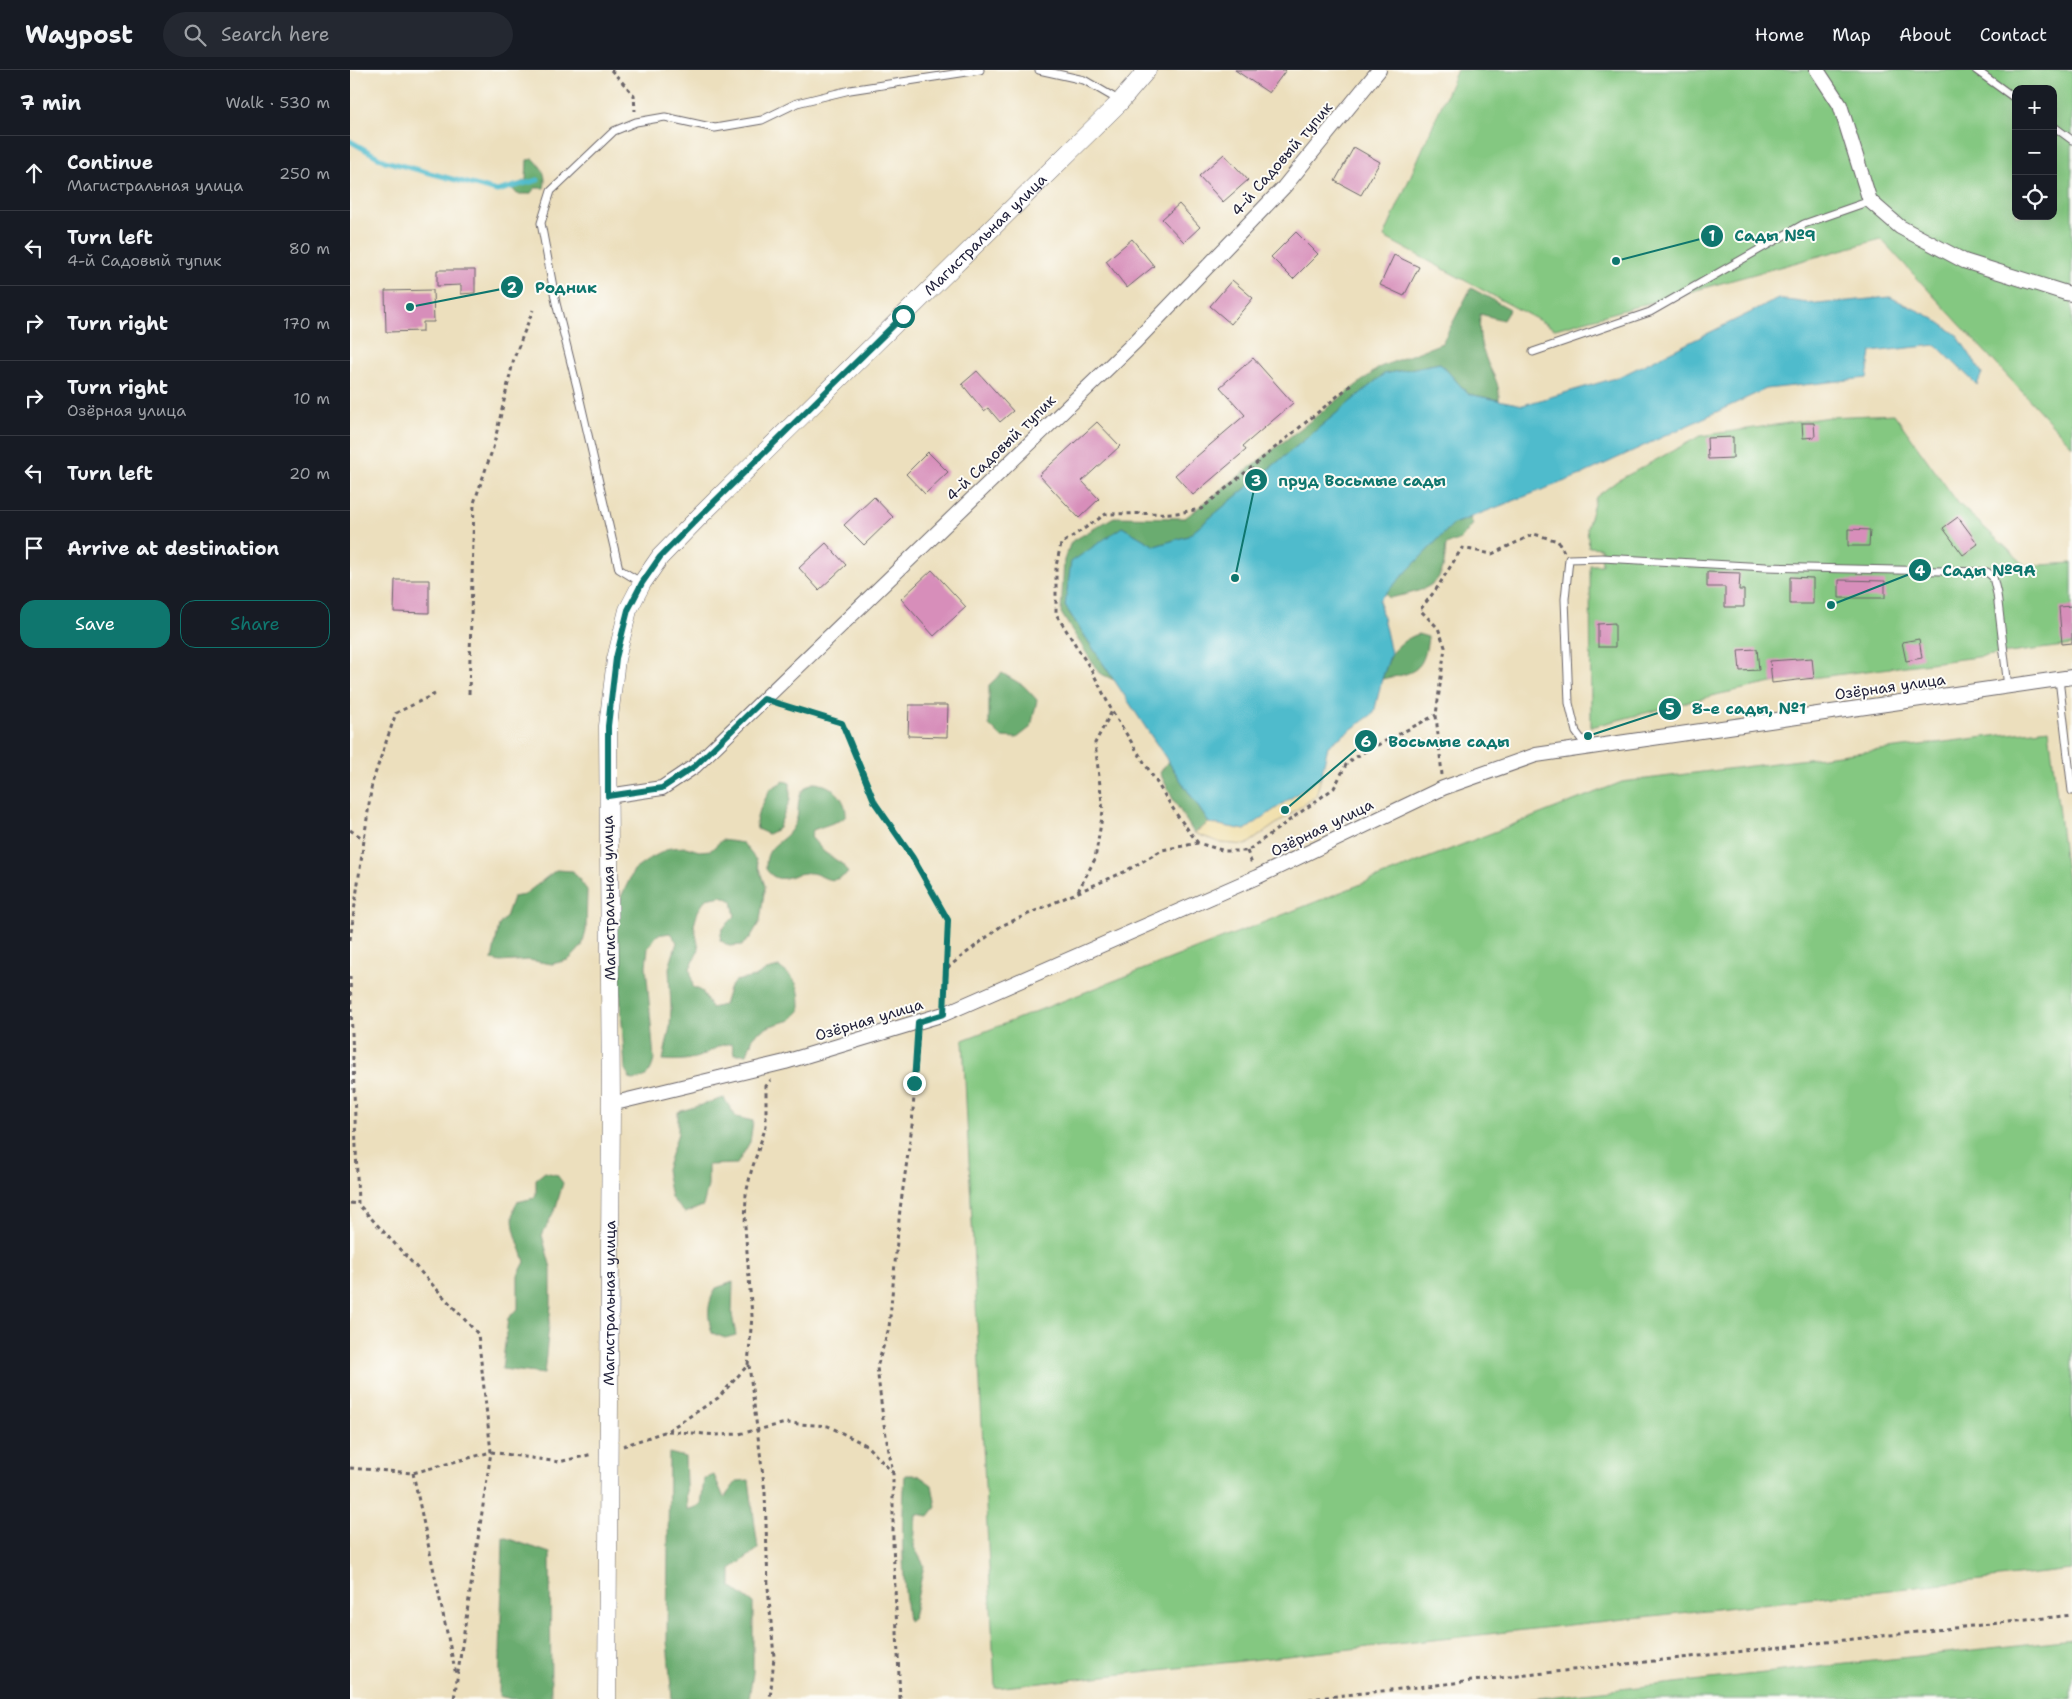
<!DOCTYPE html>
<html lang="en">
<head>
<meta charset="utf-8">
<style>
	:root { --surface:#171b24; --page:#242831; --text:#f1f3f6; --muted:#9ea1a6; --line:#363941; --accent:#0f766e }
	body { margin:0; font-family:"Shantell Sans",sans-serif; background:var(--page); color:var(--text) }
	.controls { position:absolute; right:15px; top:15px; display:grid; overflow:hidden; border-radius:10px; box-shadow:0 5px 20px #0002 }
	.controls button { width:45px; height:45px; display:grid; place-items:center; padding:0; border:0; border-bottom:1px solid var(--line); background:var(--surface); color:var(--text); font:25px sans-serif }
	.stop { position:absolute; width:15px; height:15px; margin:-11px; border:4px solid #0f766e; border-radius:50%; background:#fff }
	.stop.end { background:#0f766e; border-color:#fff; box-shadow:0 1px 5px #0008 }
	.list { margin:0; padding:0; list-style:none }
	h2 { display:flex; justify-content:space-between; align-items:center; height:65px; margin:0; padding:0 20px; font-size:21px }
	h2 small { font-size:16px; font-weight:400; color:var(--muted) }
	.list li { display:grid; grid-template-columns:32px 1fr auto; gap:15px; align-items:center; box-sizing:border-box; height:75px; padding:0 20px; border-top:1px solid var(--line) }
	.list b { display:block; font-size:19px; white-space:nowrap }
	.list p { margin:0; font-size:16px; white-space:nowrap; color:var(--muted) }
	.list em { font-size:16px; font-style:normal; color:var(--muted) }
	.actions { display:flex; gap:10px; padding:15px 20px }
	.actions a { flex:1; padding:11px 0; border:1px solid var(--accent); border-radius:15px; text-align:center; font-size:18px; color:var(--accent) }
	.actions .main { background:var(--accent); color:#fff }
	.icon { flex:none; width:28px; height:28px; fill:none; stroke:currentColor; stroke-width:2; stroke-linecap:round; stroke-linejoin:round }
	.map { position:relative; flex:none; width:1722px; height:1629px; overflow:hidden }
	header { display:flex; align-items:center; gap:30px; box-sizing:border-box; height:70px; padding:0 25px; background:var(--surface); border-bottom:1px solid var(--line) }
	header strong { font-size:24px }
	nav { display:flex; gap:28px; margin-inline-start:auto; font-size:18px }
	.search { width:350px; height:45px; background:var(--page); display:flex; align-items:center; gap:12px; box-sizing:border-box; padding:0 18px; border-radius:28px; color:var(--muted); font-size:19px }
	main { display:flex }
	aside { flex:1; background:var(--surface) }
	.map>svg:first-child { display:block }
</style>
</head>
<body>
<header>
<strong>Waypost</strong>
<div class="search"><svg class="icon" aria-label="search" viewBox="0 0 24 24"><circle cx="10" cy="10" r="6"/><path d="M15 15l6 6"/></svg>Search here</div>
<nav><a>Home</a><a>Map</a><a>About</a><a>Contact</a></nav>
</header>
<main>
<aside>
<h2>7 min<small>Walk · 530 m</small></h2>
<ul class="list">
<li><svg class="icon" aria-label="ahead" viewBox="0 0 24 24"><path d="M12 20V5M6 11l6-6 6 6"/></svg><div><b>Continue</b><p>Магистральная улица</p></div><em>250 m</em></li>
<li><svg class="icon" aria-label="left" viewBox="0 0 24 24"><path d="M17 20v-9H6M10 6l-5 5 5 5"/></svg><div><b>Turn left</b><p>4-й Садовый тупик</p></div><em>80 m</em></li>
<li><svg class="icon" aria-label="right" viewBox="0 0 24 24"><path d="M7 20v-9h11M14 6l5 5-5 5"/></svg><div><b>Turn right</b></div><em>170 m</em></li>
<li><svg class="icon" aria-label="right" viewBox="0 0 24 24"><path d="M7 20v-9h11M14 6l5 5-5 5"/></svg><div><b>Turn right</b><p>Озёрная улица</p></div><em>10 m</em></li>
<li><svg class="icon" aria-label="left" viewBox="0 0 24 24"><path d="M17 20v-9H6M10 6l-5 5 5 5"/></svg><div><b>Turn left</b></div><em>20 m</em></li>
<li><svg class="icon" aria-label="arrive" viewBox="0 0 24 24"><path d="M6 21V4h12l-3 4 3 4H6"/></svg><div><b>Arrive at destination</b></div></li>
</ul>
<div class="actions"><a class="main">Save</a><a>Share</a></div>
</aside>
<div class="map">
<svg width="1722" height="1629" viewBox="0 0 1722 1629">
	<rect width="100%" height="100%" fill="#fdfcf7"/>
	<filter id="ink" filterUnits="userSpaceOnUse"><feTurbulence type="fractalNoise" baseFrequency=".02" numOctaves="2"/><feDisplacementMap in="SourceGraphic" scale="10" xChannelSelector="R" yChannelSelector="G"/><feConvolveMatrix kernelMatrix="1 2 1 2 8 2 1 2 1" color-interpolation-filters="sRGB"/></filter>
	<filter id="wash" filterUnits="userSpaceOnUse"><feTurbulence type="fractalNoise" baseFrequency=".0096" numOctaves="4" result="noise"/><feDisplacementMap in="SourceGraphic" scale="20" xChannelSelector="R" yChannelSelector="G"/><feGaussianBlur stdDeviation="1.12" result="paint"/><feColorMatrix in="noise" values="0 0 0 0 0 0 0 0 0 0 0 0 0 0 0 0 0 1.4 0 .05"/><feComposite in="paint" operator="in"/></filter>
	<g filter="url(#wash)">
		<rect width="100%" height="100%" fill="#ecdfbd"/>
		<!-- green -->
		<path fill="#84c881" stroke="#53755e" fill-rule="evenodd" d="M1107 0H1722V376L1531 169 1205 259 1034 167ZM1666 19H1703V146H1666Z
			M1544 344 1608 433 1676 496 1722 493V575L1422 613 1370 624 1241 657 1240 495H1252L1251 478 1239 477 1237 458 1246 427 1267 411 1350 366 1479 347Z
			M1699 659 1722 854V1500L645 1618 613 970 1272 712Z
			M1722 1569V1629H1180Z"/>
		<!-- forest -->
		<path fill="#6bac6f" stroke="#466755" d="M184 89C193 99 197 105 194 118H185L180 124H167L161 117 176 110 177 90Z
			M1121 218 1160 239 1153 250 1130 244C1129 259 1129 272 1135 286 1141 304 1150 310 1149 330L1118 324 1090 293 1034 304 838 466 805 476 772 457 715 536 764 610 749 603 711 543 714 490 721 472 764 447 835 448 1030 297 1092 273Z
			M1120 448 1123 454 1111 469 1096 475C1095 484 1095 495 1091 503 1083 521 1057 524 1039 528L1035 523 1103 454Z
			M1068 564 1078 567C1074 602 1065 603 1032 609 1040 586 1043 574 1068 564Z
			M652 603 674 616 687 630 681 657 667 668 651 667 639 655V615Z
			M818 691 859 753 844 763 823 729 810 703Z
			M434 711 440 713V730L428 759 418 764 407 759 406 752 408 744 420 719Z
			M463 713C481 713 497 728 496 746L491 750 463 760 461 767 474 782 492 794 498 803C476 819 474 801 455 803 439 804 429 817 416 799 415 772 433 775 443 757 454 741 440 724 463 713Z
			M372 770 393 773 406 790 415 816 410 851 400 868 392 875 379 876 370 870 372 859 385 846 382 831 372 826 356 829 348 841 344 855 349 879 340 898 343 917 352 921 361 938 374 935 379 919 385 911 405 907 417 900 429 897C449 911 450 918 450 941L441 950 420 956 404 965 397 984H384L382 974C370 973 364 980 353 985 340 991 326 991 313 990L320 957 321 938 319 898 327 872 320 863 307 865 298 878 296 896 304 989C301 1004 296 1009 281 1010L275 999 266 862 271 827 284 800 301 788 320 778 336 777 349 781 361 780Z
			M206 800 223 801 237 820 236 861 232 876 223 886 218 890 202 894 178 890 150 892 142 890 149 855 156 847 163 827 174 825Z
			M374 1028 386 1047 403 1051 400 1072 387 1094 358 1095V1116L353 1136 335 1143 321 1128 316 1100 328 1063V1042Z
			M195 1102 207 1105 213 1113 206 1137 192 1165 201 1198V1235L194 1304 152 1299 158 1248 168 1239V1205L175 1192C169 1171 157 1153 167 1132L184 1128 186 1124V1109Z
			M383 1212 382 1245 386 1265 375 1268 362 1263C357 1245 357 1234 366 1218Z
			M319 1383 335 1387 337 1440 351 1435 354 1409 364 1405 374 1428 387 1411 399 1410 408 1479 381 1499V1517L403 1533V1602L399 1629H322L317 1571Z
			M555 1405H568L582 1415 586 1437 579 1446 566 1444 564 1477 574 1495 563 1548 558 1552C552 1502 551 1454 555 1405Z
			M153 1467 200 1483 201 1629H162L149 1626Z"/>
		<!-- sand -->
		<path fill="#eeda9e" stroke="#887e6c" d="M971 707 966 726 896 775 871 773 844 763 859 753 895 760Z"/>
		<!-- water -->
		<path fill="#50bbcc" stroke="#396e84" d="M1540 227 1583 248 1607 265 1632 303 1627 315 1586 275 1521 282 1517 308 1416 319 1231 405 1103 454 1029 530 1041 583 1032 609 1024 643 978 676 971 707 895 760 859 753 715 536 721 492 772 457 805 476 838 466 1034 304 1090 293 1118 324 1173 335 1269 307 1428 229 1467 234Z"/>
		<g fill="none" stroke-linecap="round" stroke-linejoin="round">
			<!-- stream -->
			<path stroke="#50bbcc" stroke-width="5" d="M0 71 35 91 147 121 188 110"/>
		</g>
		<g id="blocks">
			<!-- building -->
			<path fill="#d78eba" d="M885 0H936L919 23Z
				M1004 77 1030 92 1011 125 985 111Z
				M874 84 898 110 873 132 849 106Z
				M829 134 850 157 834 172 812 149Z
				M946 162 968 184 943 209 921 187Z
				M782 169 804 196 777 218 756 191Z
				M1044 185 1069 197 1054 226 1030 215Z
				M87 200H125V223L111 224V215L87 216Z
				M882 210 903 228 881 254 860 236Z
				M83 220 84 252H73V261L36 262 35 221Z
				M903 288 943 333 893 376 896 380 843 425 825 405 895 345 870 317Z
				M627 301 663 341 650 352 638 338 634 341 612 314Z
				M747 352 770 376 732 411 749 429 729 448 689 405Z
				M1452 353H1464L1465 367 1453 368Z
				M1383 367V388L1358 389 1357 368Z
				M578 382 598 402 575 424 556 404Z
				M524 427 543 447 514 475 494 455Z
				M1608 447 1628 474 1613 485 1593 458Z
				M1498 459 1520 460 1519 476H1498Z
				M476 473 496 495 469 520 449 498Z
				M582 500 616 537 584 566 551 529Z
				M1357 502 1390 503 1389 520H1394V537H1375V517H1357Z
				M1440 507 1463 508V534H1440Z
				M45 510H79V543L44 542Z
				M1489 510 1535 511V528H1489Z
				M1722 536V573L1712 574 1709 537Z
				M1265 553V577H1248V554Z
				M1569 569 1572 588 1556 591 1552 572Z
				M1407 579 1409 600 1390 601 1388 580Z
				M1462 588 1464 608 1422 613 1420 591Z
				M559 635H598L597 667 558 666Z"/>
		</g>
	</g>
	<g filter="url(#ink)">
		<use href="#blocks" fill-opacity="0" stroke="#696468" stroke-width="1"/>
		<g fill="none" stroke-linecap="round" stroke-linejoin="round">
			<!-- service casing -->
			<g stroke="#696468" stroke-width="9">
				<path id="service" d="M689 0 734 10 770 31
					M1626 0 1666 29
					M1703 56 1722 70
					M1183 282 1300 242 1454 154 1520 131
					M292 513 269 499 227 317 206 233 191 153 201 121 264 61 286 52 315 47 365 58 412 50 447 33 500 20 630 0
					M1709 609 1722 721
					M1237 677 1226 662 1219 633 1215 529 1219 489 1252 488 1416 497 1637 502 1643 507 1647 524 1658 617"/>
			</g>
			<!-- minor casing -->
			<g stroke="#696468" stroke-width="16">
				<path id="minor" d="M1467 0 1490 35 1520 131 1550 157 1614 191 1716 223 1722 224
					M258 726 312 718 345 696 786 271 934 117 1029 0
					M261 1034 435 992 594 944 907 807 1093 718 1186 685 1722 607"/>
			</g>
			<!-- tertiary casing -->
			<g stroke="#696468" stroke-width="19">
				<g id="tertiary">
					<path id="s1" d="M257 1629 261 1034 258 656 266 589 278 540 292 513 310 487 351 445 770 32 797 0"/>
				</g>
			</g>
			<!-- path -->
			<path stroke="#696468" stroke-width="3" stroke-dasharray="4 4" stroke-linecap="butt" d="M261 0 284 25 285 41
				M119 624 124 433 143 378 164 288 183 240
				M428 634 492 653 525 733 563 788 598 850 595 928
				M1092 705 1086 645 1095 577 1088 558 1070 540 1087 518 1112 478 1142 484 1184 464 1208 471 1214 482
				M0 760 14 769
				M848 773 827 745 762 641 742 601 706 544V496L711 474 756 444 827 443 851 439 1001 315
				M897 781 902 794
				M728 821 745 789 753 741 745 673 762 641
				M0 870 22 713 46 643 85 624
				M597 898 651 856 774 802 812 780 848 773 875 781H897L984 718 997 693 1014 682 1086 645
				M0 906 8 1134 128 1264 141 1382 104 1629
				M0 1133 8 1134
				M399 1295 415 1422 418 1517 424 1587 420 1629
				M318 1361 367 1365 389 1364 436 1353 478 1356 516 1375 543 1403
				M273 1376 317 1361 368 1328 398 1295 402 1246 395 1156 396 1124 401 1102 416 1056V1016L421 1010
				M0 1398 63 1403 141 1382 209 1392 243 1384
				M63 1403 106 1605
				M550 1629 543 1473V1403L533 1349 527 1297 539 1258 550 1139 562 1056 568 965
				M959 1629 1722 1545"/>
			<!-- service -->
			<use href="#service" stroke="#fff" stroke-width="7"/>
			<!-- minor -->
			<use href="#minor" stroke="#fff" stroke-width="14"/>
			<!-- tertiary -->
			<use href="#tertiary" stroke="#fff" stroke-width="18"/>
		</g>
	</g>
	<g fill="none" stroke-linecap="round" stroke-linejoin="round" filter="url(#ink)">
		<!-- route -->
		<path stroke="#0f766e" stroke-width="6" d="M553 246 351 445 310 487 292 513 278 540 266 588 258 656V726L312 718 345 696 414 629 492 653 525 733 563 788 598 850 594 944 568 952 564 1013"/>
	</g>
	<g text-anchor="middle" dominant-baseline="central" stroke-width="4" stroke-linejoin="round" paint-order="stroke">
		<!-- street labels -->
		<g font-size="15" fill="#22223b" stroke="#fdfcf7">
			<text transform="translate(932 89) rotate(-49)">4-й Садовый тупик</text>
			<text stroke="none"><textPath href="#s1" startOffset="1611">Магистральная улица</textPath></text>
			<text transform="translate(651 378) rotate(-44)">4-й Садовый тупик</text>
			<text transform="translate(1540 617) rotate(-8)">Озёрная улица</text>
			<text transform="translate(972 758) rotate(-26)">Озёрная улица</text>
			<text transform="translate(259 828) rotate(-91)">Магистральная улица</text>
			<text transform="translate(519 950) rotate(-17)">Озёрная улица</text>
			<text stroke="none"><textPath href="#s1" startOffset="396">Магистральная улица</textPath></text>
		</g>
	</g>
	<!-- callouts -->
	<path fill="none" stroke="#0f766e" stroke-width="2" d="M1266 191L1362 166M60 237L162 217M885 508L906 410M1481 535L1570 500M1238 666L1320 639M935 740L1016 671"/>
	<g fill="#0f766e" stroke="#fdfcf7" stroke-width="2">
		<circle cx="1266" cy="191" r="5"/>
		<circle cx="60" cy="237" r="5"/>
		<circle cx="885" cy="508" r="5"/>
		<circle cx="1481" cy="535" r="5"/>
		<circle cx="1238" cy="666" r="5"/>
		<circle cx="935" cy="740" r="5"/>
		<circle cx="1362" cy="166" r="12"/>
		<circle cx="162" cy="217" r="12"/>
		<circle cx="906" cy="410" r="12"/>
		<circle cx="1570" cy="500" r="12"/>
		<circle cx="1320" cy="639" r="12"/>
		<circle cx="1016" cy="671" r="12"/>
	</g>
	<g font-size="15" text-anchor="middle" font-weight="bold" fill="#fff">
		<text x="1362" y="171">1</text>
		<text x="162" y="223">2</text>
		<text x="906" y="416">3</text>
		<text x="1570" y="506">4</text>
		<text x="1320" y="644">5</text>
		<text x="1016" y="677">6</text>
	</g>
	<g font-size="16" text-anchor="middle" font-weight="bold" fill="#0f766e" stroke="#fdfcf7" stroke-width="4" stroke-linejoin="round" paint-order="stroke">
		<text x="1425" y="171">Сады №9</text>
		<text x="216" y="223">Родник</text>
		<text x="1012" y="416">пруд Восьмые сады</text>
		<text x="1639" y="506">Сады №9А</text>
		<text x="1399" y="644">8-е сады, №1</text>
		<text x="1099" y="677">Восьмые сады</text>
	</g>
</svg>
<div class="controls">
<button>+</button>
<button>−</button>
<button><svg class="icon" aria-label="locate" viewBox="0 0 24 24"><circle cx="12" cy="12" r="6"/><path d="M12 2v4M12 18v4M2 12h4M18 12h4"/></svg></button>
</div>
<div class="stop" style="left:553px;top:246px"></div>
<div class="stop end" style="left:564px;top:1013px"></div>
</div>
</main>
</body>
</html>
